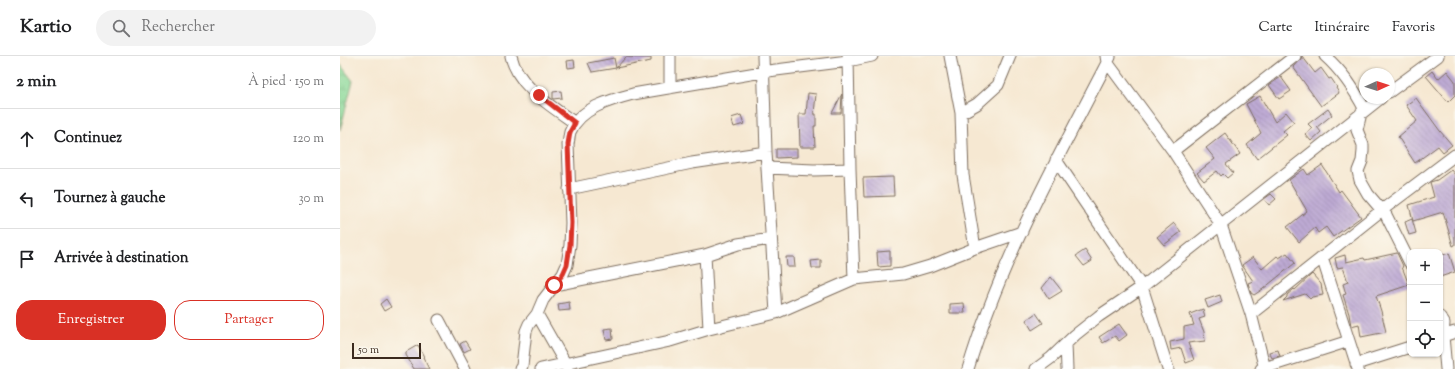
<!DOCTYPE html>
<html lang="fr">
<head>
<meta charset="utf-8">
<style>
	:root { --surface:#fff; --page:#f2f2f2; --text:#202124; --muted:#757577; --line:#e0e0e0; --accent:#d93025 }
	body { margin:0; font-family:"Sorts Mill Goudy",serif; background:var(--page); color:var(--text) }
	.controls { position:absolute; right:12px; bottom:12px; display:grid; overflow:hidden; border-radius:8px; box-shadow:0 1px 3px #0004 }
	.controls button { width:36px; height:36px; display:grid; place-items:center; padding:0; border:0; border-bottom:1px solid var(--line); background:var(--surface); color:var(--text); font:20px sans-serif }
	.compass { position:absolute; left:1019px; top:12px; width:36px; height:36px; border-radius:50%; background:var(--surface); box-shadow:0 1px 3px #0004; rotate:87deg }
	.scale { position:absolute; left:12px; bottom:10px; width:69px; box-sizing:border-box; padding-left:4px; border:2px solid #3b2a1e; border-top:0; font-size:11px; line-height:14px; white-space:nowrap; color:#3b2a1e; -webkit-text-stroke:3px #fbf7ec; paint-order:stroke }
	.stop { position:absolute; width:12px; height:12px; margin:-9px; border:3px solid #d93025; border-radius:50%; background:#fff }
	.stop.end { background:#d93025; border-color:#fff; box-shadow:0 1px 4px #0008 }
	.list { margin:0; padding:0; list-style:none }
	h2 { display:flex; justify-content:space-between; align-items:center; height:52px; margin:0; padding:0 16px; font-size:17px }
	h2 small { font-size:13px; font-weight:400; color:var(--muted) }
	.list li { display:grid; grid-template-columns:26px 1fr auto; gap:12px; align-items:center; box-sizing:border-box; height:60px; padding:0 16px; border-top:1px solid var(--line) }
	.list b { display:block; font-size:15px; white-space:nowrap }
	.list em { font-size:13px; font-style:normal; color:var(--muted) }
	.actions { display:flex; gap:8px; padding:12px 16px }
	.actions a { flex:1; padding:9px 0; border:1px solid var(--accent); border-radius:16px; text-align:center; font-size:14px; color:var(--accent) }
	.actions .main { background:var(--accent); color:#fff }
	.icon { flex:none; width:22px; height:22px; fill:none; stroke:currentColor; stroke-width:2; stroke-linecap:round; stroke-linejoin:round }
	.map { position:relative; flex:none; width:1115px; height:313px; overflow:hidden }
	header { display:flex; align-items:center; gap:24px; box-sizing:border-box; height:56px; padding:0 20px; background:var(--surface); border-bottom:1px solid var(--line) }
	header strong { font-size:19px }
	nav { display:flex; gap:22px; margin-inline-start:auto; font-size:14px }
	.search { width:280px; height:36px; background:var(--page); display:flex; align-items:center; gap:10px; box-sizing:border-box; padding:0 14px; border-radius:22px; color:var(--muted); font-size:15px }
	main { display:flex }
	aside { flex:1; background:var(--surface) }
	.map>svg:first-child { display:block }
</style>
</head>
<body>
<header>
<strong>Kartio</strong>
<div class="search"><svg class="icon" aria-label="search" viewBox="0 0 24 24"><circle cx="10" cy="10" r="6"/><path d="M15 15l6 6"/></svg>Rechercher</div>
<nav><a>Carte</a><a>Itinéraire</a><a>Favoris</a></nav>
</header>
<main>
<aside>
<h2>2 min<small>À pied · 150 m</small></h2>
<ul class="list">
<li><svg class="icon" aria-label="ahead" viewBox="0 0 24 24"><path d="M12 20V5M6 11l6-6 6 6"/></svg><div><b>Continuez</b></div><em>120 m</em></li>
<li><svg class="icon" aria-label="left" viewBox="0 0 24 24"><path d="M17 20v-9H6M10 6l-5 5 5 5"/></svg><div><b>Tournez à gauche</b></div><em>30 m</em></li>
<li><svg class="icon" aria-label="arrive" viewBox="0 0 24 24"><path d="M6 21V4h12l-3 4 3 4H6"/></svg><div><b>Arrivée à destination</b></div></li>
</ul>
<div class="actions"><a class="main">Enregistrer</a><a>Partager</a></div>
</aside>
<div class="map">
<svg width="1115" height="313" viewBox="0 0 1115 313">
	<defs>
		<pattern id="wetland-marsh" width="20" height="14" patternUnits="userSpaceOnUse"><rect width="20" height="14" fill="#88d897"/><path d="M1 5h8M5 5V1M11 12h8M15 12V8" fill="none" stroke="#76ba82"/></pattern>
		<pattern id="building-back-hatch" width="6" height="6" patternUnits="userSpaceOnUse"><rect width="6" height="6" fill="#beaad4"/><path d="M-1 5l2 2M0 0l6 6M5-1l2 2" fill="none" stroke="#9c8bab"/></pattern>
	</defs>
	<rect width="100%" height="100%" fill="#fbf7ec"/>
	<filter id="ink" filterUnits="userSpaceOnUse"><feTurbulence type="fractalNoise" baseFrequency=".025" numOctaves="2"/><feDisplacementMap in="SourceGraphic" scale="8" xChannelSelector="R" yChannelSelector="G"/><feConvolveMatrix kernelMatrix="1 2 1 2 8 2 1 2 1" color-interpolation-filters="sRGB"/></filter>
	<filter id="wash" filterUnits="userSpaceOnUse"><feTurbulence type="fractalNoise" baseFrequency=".012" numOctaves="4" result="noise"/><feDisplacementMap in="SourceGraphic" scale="16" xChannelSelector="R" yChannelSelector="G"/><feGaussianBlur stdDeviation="0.9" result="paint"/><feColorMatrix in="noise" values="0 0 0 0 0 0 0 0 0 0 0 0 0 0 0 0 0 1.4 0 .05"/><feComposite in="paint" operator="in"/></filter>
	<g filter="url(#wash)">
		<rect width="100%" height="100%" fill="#f6e8d2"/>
		<!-- wetland -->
		<path fill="url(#wetland-marsh)" stroke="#62815a" d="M0 8 13 25 0 74Z"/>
		<g id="blocks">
			<!-- building -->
			<path fill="url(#building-back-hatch)" d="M962 0 975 17 981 12 989 23 991 22 997 31 996 32 999 37 981 50 953 11 960 5Z
				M286 1 311 2V5L276 12Z
				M274 2 276 12 252 16 248 7Z
				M234 4 235 11 228 12 227 5Z
				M1092 15 1098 23 1107 15 1115 25V39L1108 46 1086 20Z
				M941 21 951 35 939 43 929 29Z
				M221 35 222 42 213 43V36Z
				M468 37 476 38 474 58H476V70H474L475 91H460L459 58H466Z
				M502 38 501 57H492Z
				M920 40 935 66 946 56 954 66 943 75 947 79 917 103 907 89 921 77 906 48Z
				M1076 42 1100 75 1112 89 1103 96 1098 90 1075 107 1058 81 1077 65 1066 49Z
				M988 53 992 59 977 71 981 76 971 85 965 78 972 72 968 68Z
				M401 59 404 68 394 71 391 62Z
				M885 77 900 98 886 108 893 117 887 122 883 118 881 120 877 115 864 125 857 117 875 103 866 92Z
				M436 93H457V101L436 102Z
				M982 109 999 136 1001 134 1021 161 993 181 986 171 978 177 975 172 959 186 947 171 967 155 949 124 964 113 968 119Z
				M1111 114 1115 119V189L1113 190 1103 156 1073 165 1069 149 1094 141 1090 126 1097 124Z
				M553 121 554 140 524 141 523 122Z
				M931 138 936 143 929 149 924 143Z
				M1072 163 1076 177 1069 179 1065 166Z
				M834 167 841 176 824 189 817 181Z
				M745 194 752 205 744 210 736 200Z
				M550 195V210L538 211 537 196Z
				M947 197 955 207 923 233 914 239 911 237 908 227 913 225 902 209 913 201 922 213 937 200 939 202Z
				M1057 197 1063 210 1062 211 1069 229 1036 240 1041 255 1046 276 1021 281 1019 268 1011 270 1009 258 1003 239 1006 238 1003 228 1008 226 1003 211 997 212 995 202 1005 199 1006 206 1024 202 1025 204Z
				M1109 197 1115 216 1100 221V200Z
				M446 201H454L455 211H447Z
				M481 204V212H472L471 205Z
				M972 218 981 228 983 239 972 241 970 243 965 238 943 245 947 241V239L954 233 955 234Z
				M711 221 722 235 709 243 702 232Z
				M880 239 882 246 868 252 865 244Z
				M46 243 51 251 44 255 40 248Z
				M229 246 230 254 219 255 218 248Z
				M624 247 625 257H610V248Z
				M863 253 865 261 859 263 864 276 865 285 848 287 854 304 846 307 841 292 831 294 830 286 844 283V271L854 269 850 258Z
				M696 257 703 267 692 274 686 264Z
				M779 268 787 279 779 285 775 280 763 287 759 281Z
				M272 272 273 283 266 284 264 273Z
				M125 285 130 293 124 296 120 288Z
				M78 289 84 301H83L89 313H74L66 299V296Z
				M938 294 940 300 932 302 929 296Z"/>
		</g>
	</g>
	<g filter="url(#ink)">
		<use href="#blocks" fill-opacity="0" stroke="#7c6c5d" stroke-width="1"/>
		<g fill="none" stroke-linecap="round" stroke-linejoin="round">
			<!-- street casing -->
			<g stroke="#7c6c5d" stroke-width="13">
				<path id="street" d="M171 0C178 31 211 50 235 67
					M330 0V32
					M423 0 426 96 436 257
					M508 0 510 113
					M610 0 621 57 623 119 635 192
					M766 0 767 6 833 95 881 169 911 258 925 313
					M985 0C1003 16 1014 33 1025 54
					M1049 36 1098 0
					M621 57 637 48 658 29 670 0
					M1021 57 1017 74 1023 89V95L1022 105 1018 115 1020 124 1028 138 1046 159 1070 207
					M833 95 955 0
					M716 104 802 231 828 313
					M427 112 474 114 510 113 514 223
					M229 133 352 107 426 96
					M365 199 398 188 431 183
					M982 201 1018 313
					M214 229 365 199 369 273
					M197 258 225 307 227 312
					M911 258 1042 154 1115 99
					M1100 261 1104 267 1103 280 1106 313
					M99 264 125 313
					M1100 281 1115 276
					M726 288 727 313
					M1016 308 1070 291
					M180 313 182 310 186 275 189 268 197 258 203 244 223 218 227 209 230 189 231 167 228 88C229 84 229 80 230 76 240 52 270 44 293 38L428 15 508 5 532 0
					M201 313 330 285 369 273 436 257 514 223 563 218 590 210 635 192 682 176
					M628 313C661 203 718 102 770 1
					M696 313 711 302 735 279 759 260 802 231 1041 42
					M921 313 1009 285"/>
			</g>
			<!-- street -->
			<use href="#street" stroke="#fff" stroke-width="11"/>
		</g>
	</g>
	<g fill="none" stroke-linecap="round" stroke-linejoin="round" filter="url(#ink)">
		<!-- route -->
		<path stroke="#d93025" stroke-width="5" d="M199 39 235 67 230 76 228 88 231 167 230 189 227 209 223 218 214 229"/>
	</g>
</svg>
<div class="controls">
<button>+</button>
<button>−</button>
<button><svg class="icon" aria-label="locate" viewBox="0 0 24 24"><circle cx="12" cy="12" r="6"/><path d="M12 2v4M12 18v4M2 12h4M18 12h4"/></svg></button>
</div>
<svg class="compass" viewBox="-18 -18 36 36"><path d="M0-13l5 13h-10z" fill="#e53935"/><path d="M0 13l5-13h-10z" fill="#757577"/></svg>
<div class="scale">50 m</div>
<div class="stop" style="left:214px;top:229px"></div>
<div class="stop end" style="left:199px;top:39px"></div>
</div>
</main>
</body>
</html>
